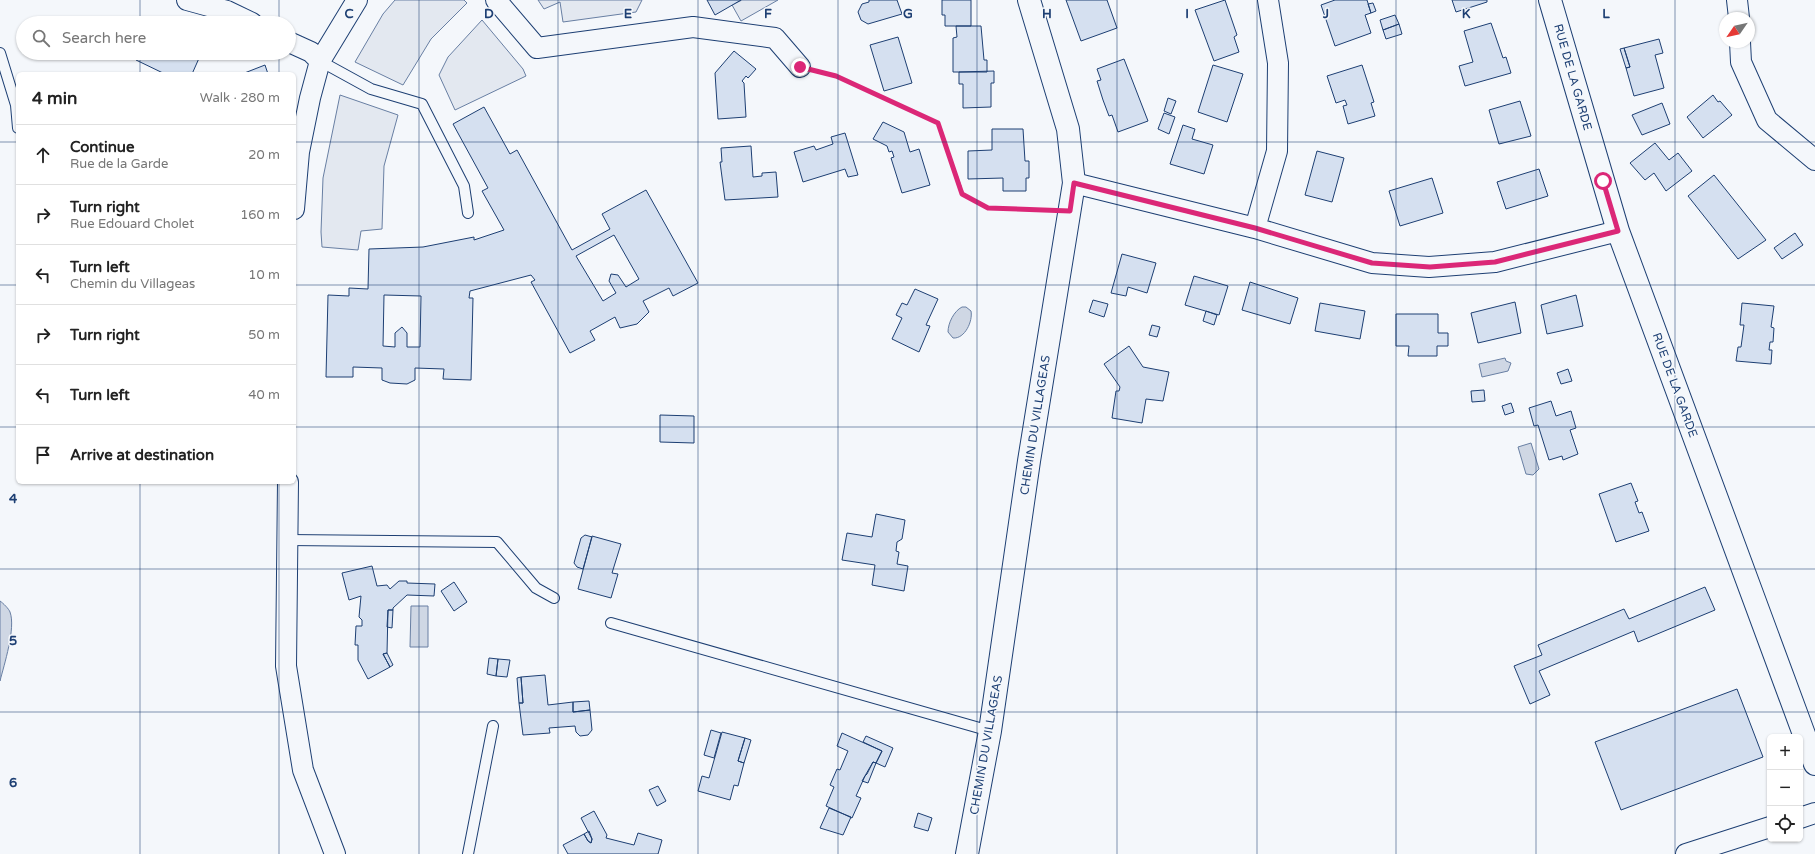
<!DOCTYPE html>
<html lang="en">
<head>
<meta charset="utf-8">
<style>
	:root { --surface:#fff; --page:#f2f2f2; --text:#222; --muted:#767676; --line:#e0e0e0 }
	body { margin:0; font-family:"Varela Round",sans-serif; background:var(--page); color:var(--text) }
	.controls { position:absolute; right:12px; bottom:12px; display:grid; overflow:hidden; border-radius:6px; box-shadow:0 1px 3px #0004 }
	.controls button { width:36px; height:36px; display:grid; place-items:center; padding:0; border:0; border-bottom:1px solid var(--line); background:var(--surface); color:var(--text); font:20px sans-serif }
	.compass { position:absolute; left:1719px; top:12px; width:36px; height:36px; border-radius:50%; background:var(--surface); box-shadow:0 1px 3px #0004; rotate:236deg }
	.stop { position:absolute; width:12px; height:12px; margin:-9px; border:3px solid #db2777; border-radius:50%; background:#fff }
	.stop.end { background:#db2777; border-color:#fff; box-shadow:0 1px 4px #0008 }
	.list { margin:0; padding:0; list-style:none }
	h2 { display:flex; justify-content:space-between; align-items:center; height:52px; margin:0; padding:0 16px; font-size:17px }
	h2 small { font-size:13px; font-weight:400; color:var(--muted) }
	.list li { display:grid; grid-template-columns:26px 1fr auto; gap:12px; align-items:center; box-sizing:border-box; height:60px; padding:0 16px; border-top:1px solid var(--line) }
	.list b { display:block; font-size:15px; white-space:nowrap }
	.list p { margin:0; font-size:13px; white-space:nowrap; color:var(--muted) }
	.list em { font-size:13px; font-style:normal; color:var(--muted) }
	.icon { flex:none; width:22px; height:22px; fill:none; stroke:currentColor; stroke-width:2; stroke-linecap:round; stroke-linejoin:round }
	.map { position:relative; flex:none; width:1815px; height:854px; overflow:hidden }
	.search { position:absolute; background:var(--surface); box-shadow:0 1px 3px #0004; left:16px; top:16px; width:280px; height:44px; display:flex; align-items:center; gap:10px; box-sizing:border-box; padding:0 14px; border-radius:22px; color:var(--muted); font-size:15px }
	.panel { position:absolute; background:var(--surface); box-shadow:0 1px 3px #0004; left:16px; top:72px; width:280px; height:412px; border-radius:6px }
	.map>svg:first-child { display:block }
</style>
</head>
<body>
<div class="map">
<svg width="1815" height="854" viewBox="0 0 1815 854">
	<rect width="100%" height="100%" fill="#f4f7fb"/>
	<!-- parking -->
	<path fill="#e3e8f0" stroke="#687fa3" d="M395 0H464L467 3 431 39 403 85 355 62 383 14Z
		M538 0H642L636 12 563 22 560 2 544 9Z
		M742 0H778L741 21 732 5Z
		M482 20 523 69 526 76 455 110 439 75 448 57Z
		M340 95 398 115 384 166 382 229 361 231 358 250 322 247 321 232 323 178Z"/>
	<!-- water -->
	<path fill="#cfd7e4" stroke="#687fa3" d="M962 307H966L971 311C973 321 965 339 953 338L948 332C948 323 954 311 962 307Z
		M1505 358 1506 361 1511 363 1508 371 1482 377 1479 364Z
		M1531 443 1539 469 1533 475 1526 474 1518 447Z
		M0 601C3 603 9 609 10 612 16 628 4 665 0 681Z
		M411 606H428V647H410Z"/>
	<!-- building -->
	<path fill="#d5e0f0" stroke="#1d3f73" fill-rule="evenodd" d="M707 0H741L715 15Z
		M869 0H897L902 14 868 24 861 20 858 12 862 4 869 2Z
		M942 0H971V26H945V15H942Z
		M1066 0H1107L1117 28 1081 41Z
		M1225 0 1237 35 1234 37 1239 52 1214 61 1195 10Z
		M1335 0H1367L1371 13 1365 15 1371 33 1335 46 1321 5Z
		M1452 0H1487V2L1456 12Z
		M1373 3 1376 11 1371 13 1368 4Z
		M1395 15 1399 24 1383 30 1380 20Z
		M88 17 97 22 101 23H85Z
		M1491 23 1503 58 1506 57 1511 73 1465 86 1459 66 1473 62 1464 31Z
		M1399 24 1402 34 1386 39 1383 30Z
		M956 26H981L984 60H987V72H953V38L957 37Z
		M898 37 912 83 884 91 870 45Z
		M1659 39 1663 53 1655 55 1664 88 1634 96 1626 68 1630 67 1624 48Z
		M1624 48 1630 67 1626 68 1620 49Z
		M734 51 756 69 748 78 746 76 742 81 744 83 746 117 718 119 715 73Z
		M139 53H194L200 56 192 74H165L136 60Z
		M1124 59 1148 121 1118 132 1112 115 1109 116 1103 100 1097 81 1101 80 1097 69Z
		M265 65 268 74H242L247 72Z
		M1213 65 1243 74 1227 122 1198 112Z
		M1362 65 1374 102 1371 103 1375 116 1348 124 1343 106 1347 105 1345 100 1336 103 1327 76Z
		M994 71V83H991V107L963 108V84H959V72Z
		M1713 95 1718 102 1720 101 1732 115 1703 138 1687 117Z
		M1168 98 1176 101 1171 114 1164 111Z
		M1520 101 1531 136 1499 144 1489 110Z
		M1662 103 1670 124 1642 135 1632 115Z
		M484 107 510 154 517 150 572 250 610 229 602 214 646 190 698 283 673 296 669 288 643 301 649 312 637 324 620 328 615 317 590 331 595 340 570 353 531 282 535 280 531 275 470 291 469 298H473L471 380 443 379 444 369 415 368V380L407 384 390 383 382 380V368L353 367V377H326L328 295 349 296V288L368 289 369 249 423 247 474 237V240L504 230 482 191 488 188 453 124ZM614 235 639 279 626 287 618 275 611 274 609 281 616 293 603 301 576 256ZM384 295 421 296 420 347H407V333L402 327 395 333V347L383 346Z
		M1164 113 1175 117 1169 134 1158 129Z
		M883 122 904 132 910 152 919 149 930 185 902 193 891 158 894 157 892 151 889 152 887 146 873 139Z
		M1183 125 1195 129 1192 139 1213 145 1204 174 1170 164Z
		M992 129H1023L1025 161H1029V178H1026V191H1003V178L968 179V151L992 150Z
		M845 133 858 175 848 177 845 169 803 182 794 152 814 146 816 150 833 144 831 137Z
		M1655 143 1669 160 1678 153 1692 171 1666 191 1654 173 1645 180 1630 163Z
		M751 146 753 177 762 176V173L776 172 778 197 725 200 720 162H722L721 148Z
		M1317 151 1344 158 1332 202 1305 195Z
		M1539 169 1548 196 1506 209 1497 182Z
		M1714 175 1766 240 1738 259 1688 196Z
		M1432 178 1443 213 1400 226 1389 191Z
		M1795 233 1803 245 1782 259 1774 248Z
		M1122 254 1156 263 1147 293 1128 287 1126 296 1111 293Z
		M1194 276 1228 286 1219 315 1185 305Z
		M1250 282 1298 298 1290 324 1242 310Z
		M915 289 938 299 926 325 930 326 919 352 892 339 902 318 896 315 902 303 907 305Z
		M1576 295 1583 326 1547 334 1541 305Z
		M1093 300 1108 304 1104 317 1089 312Z
		M1515 302 1521 333 1478 343 1471 313Z
		M1320 303 1365 311 1360 339 1315 331Z
		M1742 303 1774 306 1771 327 1774 328 1773 342H1770L1769 350H1772L1771 364 1736 361 1738 347H1741L1744 325H1740Z
		M1206 311 1217 315 1214 325 1203 321Z
		M1396 314H1438V333H1448V346H1437V356H1408L1409 346H1396Z
		M1152 325 1160 327 1157 337 1149 335Z
		M1129 346 1143 367 1169 372 1163 401 1146 399 1142 423 1112 418 1116 391H1119L1120 387 1104 364Z
		M1568 369 1572 381 1561 384 1557 373Z
		M1484 390 1485 401 1472 402 1471 391Z
		M1551 401 1556 416 1571 411 1576 428 1570 430 1578 454 1563 460 1562 456 1549 460 1538 425 1534 426 1529 408Z
		M1511 403 1514 412 1505 415 1502 406Z
		M660 415 694 416V443L660 442Z
		M1631 483 1638 501 1635 502 1639 513 1642 512 1649 531 1616 542 1599 494Z
		M876 514 905 520 902 539 897 542 896 551 899 552 897 564 908 566 904 591 872 585 875 565 842 560 847 533 872 537Z
		M585 535 592 537 583 569 577 567 574 563 581 538Z
		M592 536 621 544 612 573 618 574 611 598 578 589Z
		M372 566 377 586 387 585 390 589 399 581H407V583L435 584 434 596 407 595 393 608V610H388L387 653 383 654 390 667 368 679 358 660V645H355L356 626H362V620L359 617 361 596 349 600 342 573Z
		M454 582 467 602 454 611 441 591Z
		M1705 587 1715 610 1638 642 1634 631 1539 671 1550 695 1530 704 1514 666 1542 655 1538 645 1624 609 1629 619Z
		M388 610H393L392 628 387 627Z
		M387 653 393 665 390 667 383 654Z
		M489 658 498 659 496 676 487 674Z
		M498 659 510 660 507 677 496 676Z
		M545 675 548 705 573 702V712L590 710 592 730 588 735 580 736 576 732 575 726 549 728 550 733 523 735 519 703H523L521 677Z
		M521 677 523 703H519L517 678Z
		M1737 689 1763 757 1621 810 1595 742Z
		M589 701 590 710 573 712V702Z
		M711 730 721 733 714 758 704 755Z
		M722 732 745 738 738 761 744 763 738 786 734 785 730 800 698 791 702 776 709 778Z
		M842 733 882 751 876 763 873 762 867 774 865 776 856 796 861 798 852 818 826 806 834 787 830 785 837 769 840 770 848 751 837 746Z
		M866 736 893 748 885 767 876 763 882 751 863 742Z
		M745 738 751 740 744 763 738 761Z
		M873 762 876 763 868 783 862 781Z
		M658 786 666 801 657 806 649 790Z
		M829 808 851 817 843 835 820 828Z
		M594 811 607 835 606 838 634 845 638 833 662 840 658 854H568L563 845 584 834 588 841 591 843 592 839 581 818Z
		M918 813 932 818 928 831 914 827Z
		M589 831 592 839 591 843 588 841 584 834Z"/>
	<g fill="none" stroke-linecap="round" stroke-linejoin="round">
		<!-- service casing -->
		<g stroke="#1d3f73" stroke-width="12">
			<path id="service" d="M0 53 16 105 18 128
				M320 61 371 89 422 104 464 186 468 213
				M287 540 497 542 536 588 554 598
				M611 623 990 731
				M468 854 493 726"/>
		</g>
		<!-- minor casing -->
		<g stroke="#1d3f73" stroke-width="22">
			<path id="minor" d="M187 0 227 11 252 23
				M496 0 537 48 693 27 775 38 800 67
				M1737 0 1739 18
				M289 42 311 52 320 61
				M1740 42 1741 62 1767 120 1815 160
				M1074 183 1255 228 1372 263 1429 267 1495 262 1618 231
				M294 209 299 152 310 98 320 61 357 0
				M1255 228 1277 151 1278 63 1268 0
				M288 482 286 666 303 770 335 854
				M1800 818 1815 813
				M1686 854 1770 827"/>
		</g>
		<!-- tertiary casing -->
		<g stroke="#1d3f73" stroke-width="24">
			<path id="tertiary" d="M967 854 990 731 1029 461 1074 183 1068 129 1029 0"/>
		</g>
		<!-- secondary casing -->
		<g stroke="#1d3f73" stroke-width="24">
			<path id="secondary" d="M1550 0 1618 231 1815 764"/>
		</g>
		<!-- path -->
		<path stroke="#5e769c" stroke-width="2.5" stroke-dasharray="3 2" stroke-linecap="butt" d="M820 72 836 76 938 123 963 194 989 208 1048 210"/>
		<!-- service -->
		<use href="#service" stroke="#f4f7fb" stroke-width="10"/>
		<!-- minor -->
		<use href="#minor" stroke="#f4f7fb" stroke-width="20"/>
		<!-- tertiary -->
		<use href="#tertiary" stroke="#f4f7fb" stroke-width="22"/>
		<!-- secondary -->
		<use href="#secondary" stroke="#f4f7fb" stroke-width="22"/>
	</g>
	<g fill="none" stroke-linecap="round" stroke-linejoin="round">
		<!-- route -->
		<path stroke="#db2777" stroke-width="5" d="M800 67 836 76 938 123 962 194 988 208 1070 211 1074 183 1255 228 1372 263 1430 267 1495 262 1618 231 1603 181"/>
	</g>
	<!-- grid -->
	<path fill="none" stroke="#1d3f73" stroke-width="1" stroke-opacity="0.55" d="M140 0V23M279 0V23M419 0V854M558 0V854M698 0V854M838 0V854M977 0V854M1117 0V854M1257 0V854M1396 0V854M1536 0V854M1675 0V854M140 53V74M279 53V74M0 142H18M294 142H1815M0 285H18M294 285H1815M0 427H18M294 427H1815M140 482V854M279 482V854M0 569H1815M0 712H1815"/>
	<g text-anchor="middle" dominant-baseline="central" stroke-width="3" stroke-linejoin="round" paint-order="stroke">
		<!-- street labels -->
		<g font-size="12" fill="#1d3f73" stroke="#f4f7fb">
			<text transform="translate(1573 77) rotate(74)">RUE DE LA GARDE</text>
			<text transform="translate(1675 385) rotate(70)">RUE DE LA GARDE</text>
			<text transform="translate(1035 425) rotate(-81)">CHEMIN DU VILLAGEAS</text>
			<text transform="translate(986 745) rotate(-80)">CHEMIN DU VILLAGEAS</text>
		</g>
	</g>
	<g font-size="13" text-anchor="middle" font-weight="bold" fill="#1d3f73" stroke="#f4f7fb" stroke-width="3" stroke-linejoin="round" paint-order="stroke">
		<text x="349" y="18">C</text>
		<text x="489" y="18">D</text>
		<text x="628" y="18">E</text>
		<text x="768" y="18">F</text>
		<text x="908" y="18">G</text>
		<text x="1047" y="18">H</text>
		<text x="1187" y="18">I</text>
		<text x="1326" y="18">J</text>
		<text x="1466" y="18">K</text>
		<text x="1606" y="18">L</text>
		<text x="13" y="503">4</text>
		<text x="13" y="645">5</text>
		<text x="13" y="787">6</text>
	</g>
</svg>
<div class="controls">
<button>+</button>
<button>−</button>
<button><svg class="icon" aria-label="locate" viewBox="0 0 24 24"><circle cx="12" cy="12" r="6"/><path d="M12 2v4M12 18v4M2 12h4M18 12h4"/></svg></button>
</div>
<svg class="compass" viewBox="-18 -18 36 36"><path d="M0-13l5 13h-10z" fill="#e53935"/><path d="M0 13l5-13h-10z" fill="#767676"/></svg>
<div class="stop" style="left:1603px;top:181px"></div>
<div class="stop end" style="left:800px;top:67px"></div>
<div class="search"><svg class="icon" aria-label="search" viewBox="0 0 24 24"><circle cx="10" cy="10" r="6"/><path d="M15 15l6 6"/></svg>Search here</div>
<section class="panel">
<h2>4 min<small>Walk · 280 m</small></h2>
<ul class="list">
<li><svg class="icon" aria-label="ahead" viewBox="0 0 24 24"><path d="M12 20V5M6 11l6-6 6 6"/></svg><div><b>Continue</b><p>Rue de la Garde</p></div><em>20 m</em></li>
<li><svg class="icon" aria-label="right" viewBox="0 0 24 24"><path d="M7 20v-9h11M14 6l5 5-5 5"/></svg><div><b>Turn right</b><p>Rue Edouard Cholet</p></div><em>160 m</em></li>
<li><svg class="icon" aria-label="left" viewBox="0 0 24 24"><path d="M17 20v-9H6M10 6l-5 5 5 5"/></svg><div><b>Turn left</b><p>Chemin du Villageas</p></div><em>10 m</em></li>
<li><svg class="icon" aria-label="right" viewBox="0 0 24 24"><path d="M7 20v-9h11M14 6l5 5-5 5"/></svg><div><b>Turn right</b></div><em>50 m</em></li>
<li><svg class="icon" aria-label="left" viewBox="0 0 24 24"><path d="M17 20v-9H6M10 6l-5 5 5 5"/></svg><div><b>Turn left</b></div><em>40 m</em></li>
<li><svg class="icon" aria-label="arrive" viewBox="0 0 24 24"><path d="M6 21V4h12l-3 4 3 4H6"/></svg><div><b>Arrive at destination</b></div></li>
</ul>
</section>
</div>
</body>
</html>
